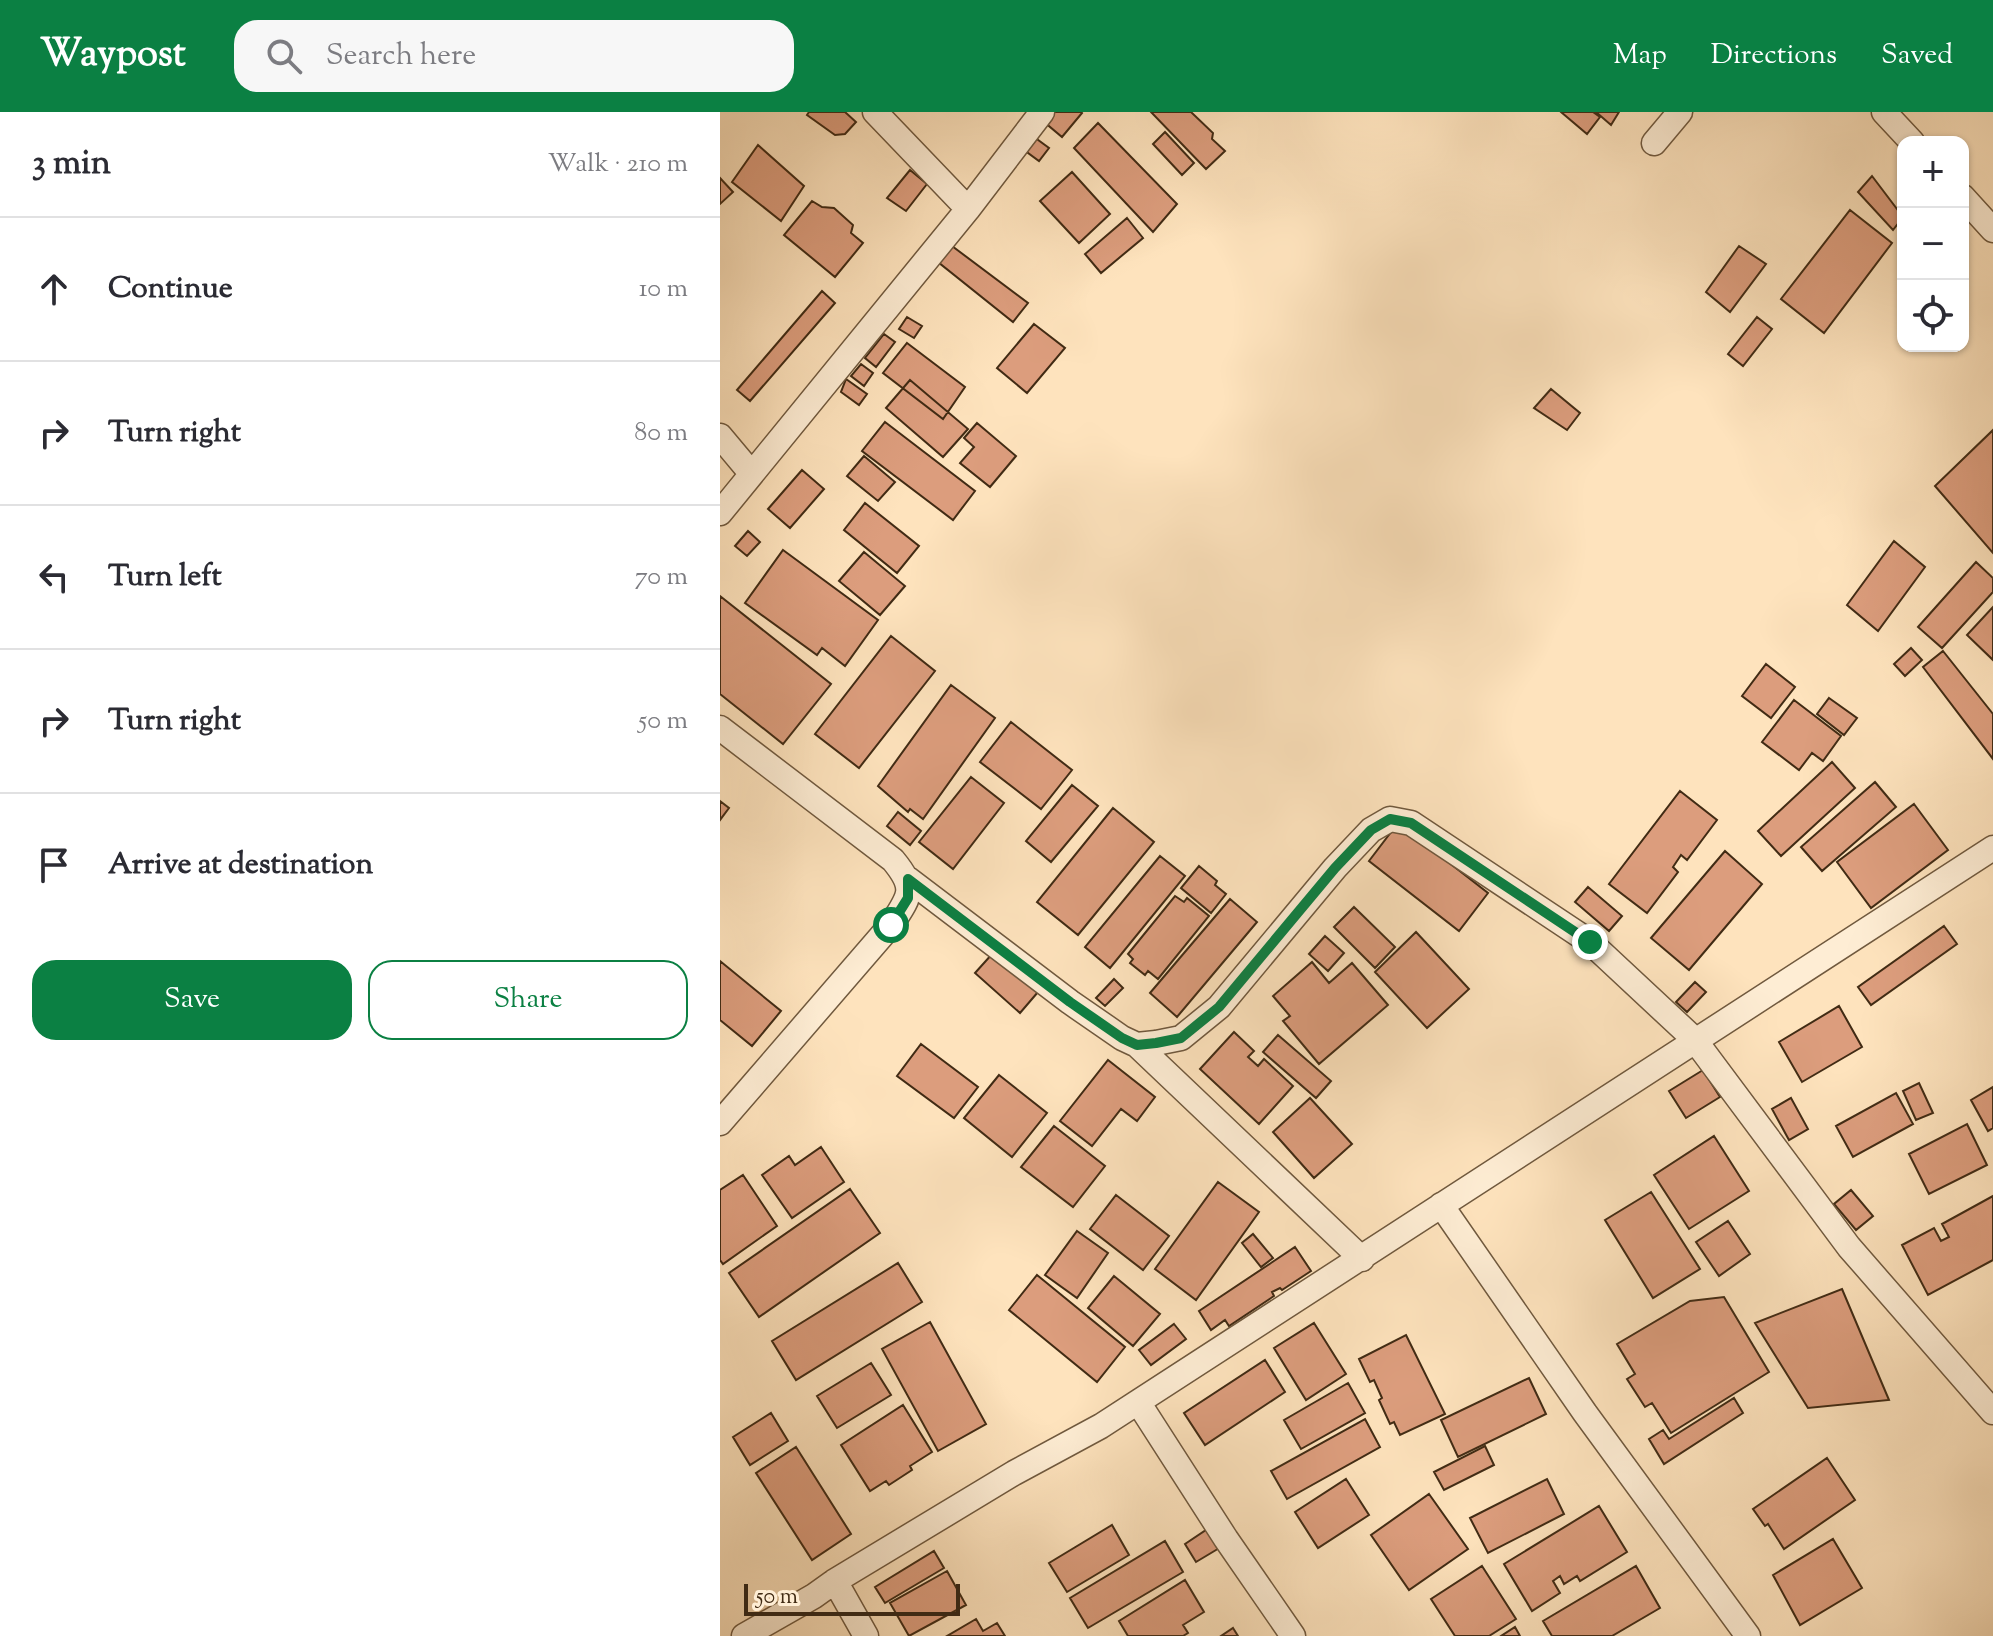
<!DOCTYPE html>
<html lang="en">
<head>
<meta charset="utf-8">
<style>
	:root { --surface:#fff; --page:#f7f7f7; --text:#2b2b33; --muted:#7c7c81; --line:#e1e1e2; --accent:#0b8043 }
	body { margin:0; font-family:"Sorts Mill Goudy",serif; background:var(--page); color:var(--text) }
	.controls { position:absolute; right:24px; top:24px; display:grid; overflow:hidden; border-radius:16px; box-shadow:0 2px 6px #0004 }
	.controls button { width:72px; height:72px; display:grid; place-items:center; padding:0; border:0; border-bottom:2px solid var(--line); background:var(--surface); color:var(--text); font:40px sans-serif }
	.scale { position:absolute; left:24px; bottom:20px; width:216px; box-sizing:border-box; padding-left:8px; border:4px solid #412b14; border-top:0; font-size:22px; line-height:28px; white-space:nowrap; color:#412b14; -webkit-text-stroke:6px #feedd4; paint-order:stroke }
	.stop { position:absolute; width:24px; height:24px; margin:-18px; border:6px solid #0b8043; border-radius:50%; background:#fff }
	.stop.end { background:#0b8043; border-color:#fff; box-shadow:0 2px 8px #0008 }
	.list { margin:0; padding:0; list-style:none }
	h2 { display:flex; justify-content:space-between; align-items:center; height:104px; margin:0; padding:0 32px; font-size:34px }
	h2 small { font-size:26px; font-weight:400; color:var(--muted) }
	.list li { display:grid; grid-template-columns:52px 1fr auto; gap:24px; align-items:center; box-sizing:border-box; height:144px; padding:0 32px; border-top:2px solid var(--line) }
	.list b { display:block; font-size:30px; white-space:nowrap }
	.list em { font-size:26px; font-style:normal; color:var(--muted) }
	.actions { display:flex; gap:16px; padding:24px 32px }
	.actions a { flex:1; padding:18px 0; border:2px solid var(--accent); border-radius:24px; text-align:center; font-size:28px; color:var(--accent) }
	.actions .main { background:var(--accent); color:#fff }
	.icon { flex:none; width:44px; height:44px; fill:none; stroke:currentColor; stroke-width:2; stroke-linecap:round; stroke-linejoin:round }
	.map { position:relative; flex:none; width:1273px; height:1524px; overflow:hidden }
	header { display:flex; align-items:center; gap:48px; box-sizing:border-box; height:112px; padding:0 40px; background:var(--accent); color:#fff }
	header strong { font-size:38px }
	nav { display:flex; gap:44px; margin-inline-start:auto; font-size:28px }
	.search { width:560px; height:72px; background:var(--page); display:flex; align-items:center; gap:20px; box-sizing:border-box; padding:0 28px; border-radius:24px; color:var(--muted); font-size:30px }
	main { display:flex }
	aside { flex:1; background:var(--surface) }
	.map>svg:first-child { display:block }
</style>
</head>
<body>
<header>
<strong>Waypost</strong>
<div class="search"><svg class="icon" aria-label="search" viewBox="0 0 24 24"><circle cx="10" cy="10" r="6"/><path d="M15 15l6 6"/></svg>Search here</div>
<nav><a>Map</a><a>Directions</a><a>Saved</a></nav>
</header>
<main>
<aside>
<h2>3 min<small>Walk · 210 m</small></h2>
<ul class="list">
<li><svg class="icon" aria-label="ahead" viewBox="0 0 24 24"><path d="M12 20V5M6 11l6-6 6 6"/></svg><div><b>Continue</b></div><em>10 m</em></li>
<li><svg class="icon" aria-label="right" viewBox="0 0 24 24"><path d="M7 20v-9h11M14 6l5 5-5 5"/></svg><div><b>Turn right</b></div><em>80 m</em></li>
<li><svg class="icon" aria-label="left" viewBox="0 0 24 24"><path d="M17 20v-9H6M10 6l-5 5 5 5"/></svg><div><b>Turn left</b></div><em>70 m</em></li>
<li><svg class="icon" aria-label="right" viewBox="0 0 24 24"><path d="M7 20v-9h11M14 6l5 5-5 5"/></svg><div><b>Turn right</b></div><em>50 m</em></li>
<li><svg class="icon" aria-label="arrive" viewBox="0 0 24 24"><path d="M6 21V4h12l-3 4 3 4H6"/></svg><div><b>Arrive at destination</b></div></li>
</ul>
<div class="actions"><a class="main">Save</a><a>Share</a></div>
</aside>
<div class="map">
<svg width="1273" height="1524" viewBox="0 0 1273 1524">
	<rect width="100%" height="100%" fill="#fee3bd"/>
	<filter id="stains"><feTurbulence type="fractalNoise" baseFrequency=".0025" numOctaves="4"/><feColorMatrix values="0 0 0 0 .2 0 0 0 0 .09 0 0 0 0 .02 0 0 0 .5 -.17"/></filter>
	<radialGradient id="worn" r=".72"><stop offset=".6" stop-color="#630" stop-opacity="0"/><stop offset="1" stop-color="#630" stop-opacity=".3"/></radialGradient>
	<!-- building -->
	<path fill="#dc9d7d" stroke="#412b14" stroke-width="2" d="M89 0H125L136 10 125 22 115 23 87 3Z
		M330 0H361L362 1 342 25 323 9Z
		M431 0H471L493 21 492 27 505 39 486 57Z
		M841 0H873L880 5 867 22Z
		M876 0H899L891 13Z
		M378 11 457 92 433 120 354 36Z
		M445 20 474 51 462 63 433 32Z
		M310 22 329 36 319 49 300 35Z
		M38 33 84 74 61 109 12 70Z
		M190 58 207 72 186 99 167 86Z
		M352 60 390 102 359 131 320 89Z
		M1152 64 1183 105 1173 118 1138 80Z
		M0 66 13 80 0 92Z
		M92 89 102 95 114 96 133 113 131 121 143 131 115 165 64 123Z
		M1130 98 1172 131 1104 221 1061 187Z
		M407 106 423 126 381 161 365 142Z
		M232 134 308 191 293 210 218 150Z
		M1019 134 1046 152 1010 200 986 180Z
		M102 179 115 191 30 289 17 278Z
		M187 205 202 214 194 226 179 217Z
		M1037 205 1052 217 1023 254 1008 242Z
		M314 212 345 236 307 281 277 256Z
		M164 222 175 230 156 255 145 246Z
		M187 231 245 275 223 307 163 261Z
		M141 252 153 261 144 274 131 264Z
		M126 267 147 282 139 293 121 280Z
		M190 268 248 317 223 345 166 296Z
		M831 277 860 301 847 318 814 296Z
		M165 310 255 379 233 408 142 339Z
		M257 311 296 344 270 375 240 351 254 335 244 326Z
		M1273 318V441L1215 374Z
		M144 344 175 370 158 389 127 364Z
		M82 358 104 377 70 416 48 397Z
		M145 391 199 434 177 461 124 418Z
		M28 419 40 430 27 444 15 434Z
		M1174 429 1205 455 1158 519 1127 493Z
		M63 438 158 508 125 554 102 536 97 543 25 491Z
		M144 440 185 474 160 503 119 469Z
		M1256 450 1273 466V480L1222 536 1198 515Z
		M0 484 111 572 63 632 0 582Z
		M1273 495V548L1247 523Z
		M171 524 215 559 139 656 95 622Z
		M1191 536 1202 548 1185 564 1174 552Z
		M1223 539 1273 602V647L1203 555Z
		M1046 552 1075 575 1051 606 1022 584Z
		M231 573 275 606 203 707 190 697 188 700 158 674Z
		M1109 586 1137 606 1124 623 1097 602Z
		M1074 588 1121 624 1103 649 1092 641 1079 658 1042 630Z
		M291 610 352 658 321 697 260 650Z
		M1112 650 1135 676 1061 744 1038 719Z
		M251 665 284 691 233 757 199 730Z
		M1155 670 1176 695 1102 759 1081 735Z
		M352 673 378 694 331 750 306 729Z
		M960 679 997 708 967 748 961 743 953 755 958 760 927 801 889 772Z
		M0 689 9 696 0 708Z
		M1194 692 1228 738 1151 796 1117 750Z
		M393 696 434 730 358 823 317 790Z
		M178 700 201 719 190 733 167 714Z
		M678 711 768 781 739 819 649 749Z
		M1005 739 1042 772 969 858 931 826Z
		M440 744 465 764 390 856 365 835Z
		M479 754 497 769 495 773 506 782 491 801 461 776Z
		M868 775 902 804 889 819 855 790Z
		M455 784 464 790 467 786 489 804 438 867 428 859 425 863 410 851 413 847 408 842Z
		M510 787 537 810 457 905 430 881Z
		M634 795 675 835 655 856 614 815Z
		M1224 814 1237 832 1151 893 1138 875Z
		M696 820 749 877 707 916 655 860Z
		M605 824 624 841 608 859 589 842Z
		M273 841 318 880 300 901 255 861Z
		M0 849 61 899 32 934 0 908Z
		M592 850 609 871 632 851 668 893 599 952 563 909 570 904 553 884Z
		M394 867 403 876 385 894 376 886Z
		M975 870 986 880 967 900 956 890Z
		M1119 894 1142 935 1082 970 1059 930Z
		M514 920 534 939 528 945 538 954 544 947 573 974 539 1012 480 957Z
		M558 923 611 969 596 986 543 940Z
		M201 932 258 975 234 1006 177 964Z
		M388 948 435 985 417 1009 401 997 372 1034 340 1009Z
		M983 958 1000 985 966 1006 949 979Z
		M279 963 327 1001 292 1045 244 1006Z
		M1199 971 1213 1001 1196 1008 1183 979Z
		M1273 975V1016L1268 1019 1251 988Z
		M1176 981 1193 1012 1133 1045 1116 1014Z
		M590 986 632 1032 594 1066 553 1020Z
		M1071 986 1088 1017 1069 1028 1052 997Z
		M1247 1012 1267 1053 1209 1082 1189 1042Z
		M334 1014 385 1054 353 1095 301 1055Z
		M994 1024 1029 1079 969 1117 934 1063Z
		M101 1035 124 1070 72 1106 42 1063 69 1044 75 1053Z
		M23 1063 57 1114 3 1152 0 1148V1078Z
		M498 1070 539 1100 476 1188 435 1157Z
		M130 1077 160 1121 39 1205 9 1161Z
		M1131 1078 1153 1104 1136 1118 1114 1092Z
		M931 1080 980 1157 933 1186 885 1108Z
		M396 1083 449 1124 423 1158 370 1117Z
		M1273 1084V1148L1208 1183 1182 1133 1214 1116 1221 1129 1229 1125 1222 1112Z
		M1008 1109 1030 1142 999 1164 976 1130Z
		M357 1119 388 1141 357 1186 325 1163Z
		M533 1122 553 1146 541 1155 522 1131Z
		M575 1135 591 1159 562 1178 560 1176 552 1180 554 1184 509 1214 505 1208 491 1218 479 1199Z
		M178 1151 202 1190 76 1268 52 1229Z
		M317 1163 405 1235 377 1270 289 1198Z
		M394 1164 440 1202 413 1234 368 1196Z
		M1122 1177 1169 1288 1088 1296 1035 1211Z
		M1004 1185 1049 1260 951 1321 932 1291 925 1295 907 1267 915 1262 897 1232 970 1189Z
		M210 1210 266 1312 218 1339 162 1237Z
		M594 1211 626 1262 586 1288 554 1236Z
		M454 1212 466 1227 431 1253 419 1238Z
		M686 1223 725 1302 680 1323 674 1310 670 1312 659 1288 662 1286 654 1268 650 1270 639 1247Z
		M545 1248 565 1280 485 1333 464 1301Z
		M151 1251 171 1283 117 1316 97 1284Z
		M809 1266 826 1302 738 1345 721 1308Z
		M628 1271 645 1301 581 1337 564 1308Z
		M1014 1286 1023 1301 944 1352 929 1327 943 1318 949 1327Z
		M183 1293 212 1340 190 1354 192 1358 169 1373 166 1369 150 1379 121 1333Z
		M51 1301 68 1329 30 1353 13 1325Z
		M645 1307 660 1335 567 1387 551 1359Z
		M765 1334 774 1353 724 1378 714 1360Z
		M76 1335 131 1422 92 1448 36 1361Z
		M1107 1346 1135 1388 1064 1437 1048 1412 1045 1414 1033 1397Z
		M626 1367 649 1403 598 1436 575 1400Z
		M827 1367 844 1402 768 1441 750 1406Z
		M709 1382 748 1437 689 1478 651 1423Z
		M879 1394 907 1440 860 1469 857 1464 844 1472 840 1464 833 1469 840 1481 812 1499 784 1452Z
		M392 1413 409 1443 347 1480 329 1451Z
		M489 1416 501 1435 476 1450 465 1432Z
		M1113 1427 1142 1476 1080 1513 1053 1463Z
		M445 1429 463 1460 368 1516 350 1486Z
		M214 1439 224 1456 165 1491 155 1475Z
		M762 1454 796 1507 769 1524H735L711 1487Z
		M916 1454 940 1496 892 1524H832L823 1509Z
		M227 1459 246 1493 189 1524 170 1491Z
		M465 1468 484 1500 463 1513 468 1521 463 1524H408L399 1509Z
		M256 1507 263 1519 277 1511 285 1524H227Z
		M795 1515 800 1524H781Z
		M513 1516 518 1524H501Z"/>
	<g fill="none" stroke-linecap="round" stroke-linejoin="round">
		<!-- minor casing -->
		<g stroke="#70593e" stroke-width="27">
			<path id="minor" d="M155 0 248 97
				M1164 0 1192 30
				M934 31 960 0
				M1243 85 1273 118
				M0 324 31 361
				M0 401 248 97 322 0
				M0 616 173 748C197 777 190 784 171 813L0 1011
				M188 767 350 890 402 926 417 933 436 931 461 926 499 895 615 756 651 718 670 707 691 711 870 830 974 927 1129 1135 1273 1300
				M417 933 642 1147
				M721 1093 865 1301 1028 1524
				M418 1290 506 1427 573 1524
				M115 1469 146 1524
				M24 1524 94 1484 115 1469 294 1361 381 1314 1273 736"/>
		</g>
		<!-- minor -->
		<use href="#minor" stroke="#feedd4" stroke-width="24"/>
	</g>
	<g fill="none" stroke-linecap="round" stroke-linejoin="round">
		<!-- route -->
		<path stroke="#0b8043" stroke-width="10" d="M171 813 188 786V767L350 890 402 926 417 933 436 931 461 926 499 895 615 756 651 718 670 707 691 711 870 830"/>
	</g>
	<rect width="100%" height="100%" filter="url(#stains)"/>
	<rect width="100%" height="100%" fill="url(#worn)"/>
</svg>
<div class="controls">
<button>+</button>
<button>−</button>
<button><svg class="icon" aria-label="locate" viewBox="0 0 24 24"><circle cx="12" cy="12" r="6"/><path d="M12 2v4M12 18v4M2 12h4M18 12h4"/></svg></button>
</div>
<div class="scale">50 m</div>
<div class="stop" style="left:171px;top:813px"></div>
<div class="stop end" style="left:870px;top:830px"></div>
</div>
</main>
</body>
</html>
